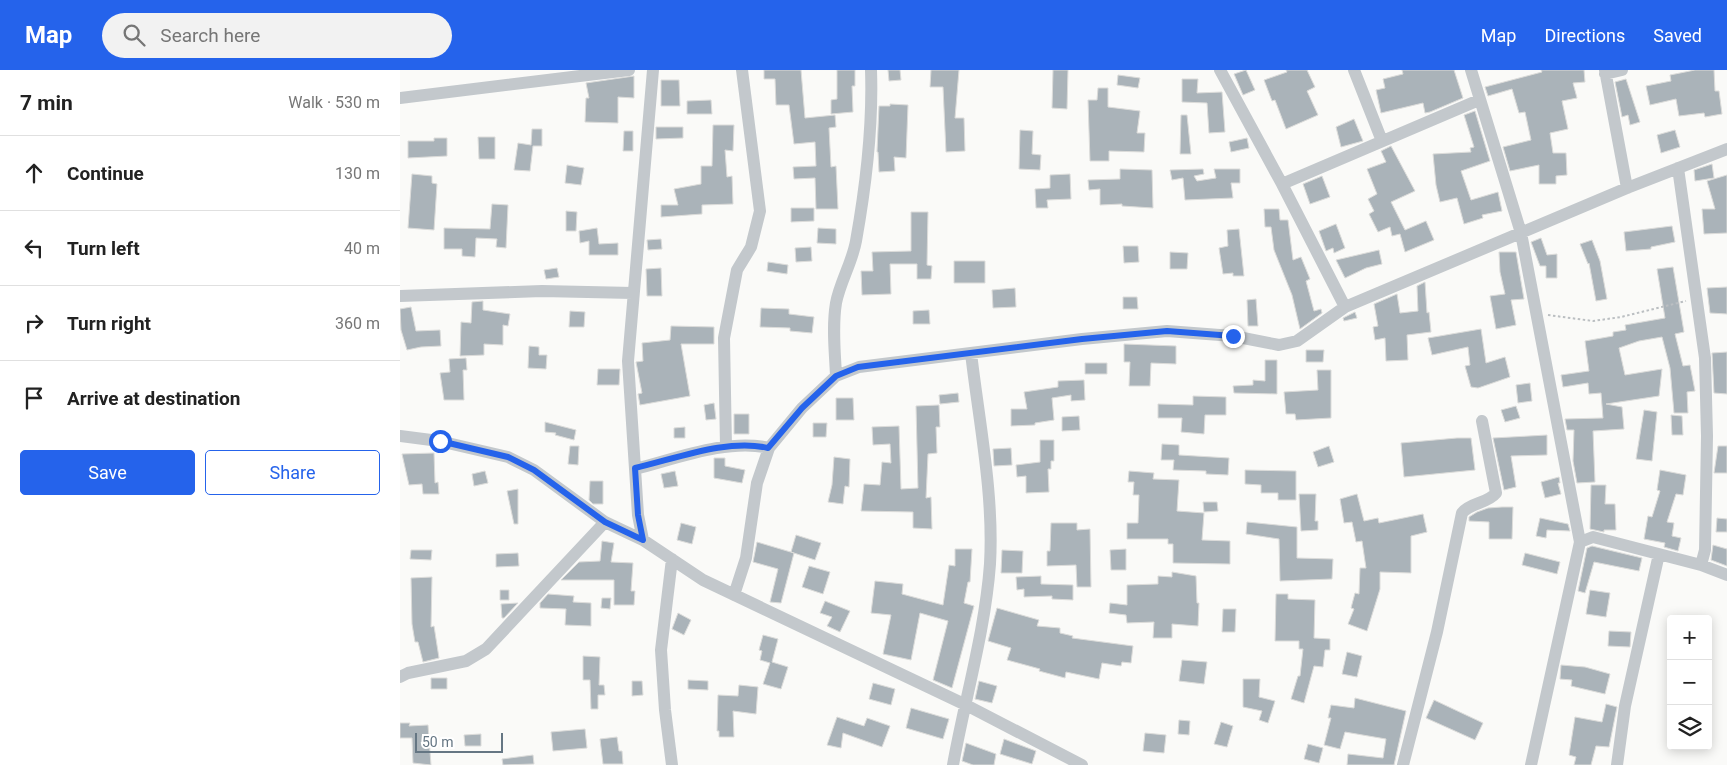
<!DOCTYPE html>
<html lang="en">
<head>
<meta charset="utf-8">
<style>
	:root { --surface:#fff; --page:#f2f2f2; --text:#222; --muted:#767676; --line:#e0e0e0; --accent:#2563eb }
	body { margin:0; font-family:Roboto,sans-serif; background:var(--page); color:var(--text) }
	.controls { position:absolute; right:15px; bottom:15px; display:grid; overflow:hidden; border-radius:5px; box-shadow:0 2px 12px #0003 }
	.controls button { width:45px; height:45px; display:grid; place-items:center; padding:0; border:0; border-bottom:1px solid var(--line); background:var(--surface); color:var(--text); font:25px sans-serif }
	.scale { position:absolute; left:15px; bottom:12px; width:88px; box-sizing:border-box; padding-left:5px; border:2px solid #657683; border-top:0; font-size:14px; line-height:18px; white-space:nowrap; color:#657683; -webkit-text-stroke:4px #fff; paint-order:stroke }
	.stop { position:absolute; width:15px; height:15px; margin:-11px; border:4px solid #2563eb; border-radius:50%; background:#fff }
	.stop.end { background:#2563eb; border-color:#fff; box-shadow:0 1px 5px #0008 }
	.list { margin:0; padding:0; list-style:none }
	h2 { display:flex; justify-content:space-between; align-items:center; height:65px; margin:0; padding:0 20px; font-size:21px }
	h2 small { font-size:16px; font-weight:400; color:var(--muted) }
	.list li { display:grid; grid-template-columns:32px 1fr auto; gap:15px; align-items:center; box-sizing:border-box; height:75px; padding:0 20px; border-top:1px solid var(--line) }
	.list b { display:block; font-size:19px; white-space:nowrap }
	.list em { font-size:16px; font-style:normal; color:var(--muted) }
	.actions { display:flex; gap:10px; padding:15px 20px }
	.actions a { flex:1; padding:11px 0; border:1px solid var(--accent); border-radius:5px; text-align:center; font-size:18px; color:var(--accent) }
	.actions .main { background:var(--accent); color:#fff }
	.icon { flex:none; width:28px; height:28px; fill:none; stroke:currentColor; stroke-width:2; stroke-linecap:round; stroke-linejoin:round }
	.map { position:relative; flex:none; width:1327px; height:695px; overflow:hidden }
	header { display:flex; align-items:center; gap:30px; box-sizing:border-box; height:70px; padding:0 25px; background:var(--accent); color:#fff }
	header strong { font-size:24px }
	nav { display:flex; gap:28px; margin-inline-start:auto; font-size:18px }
	.search { width:350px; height:45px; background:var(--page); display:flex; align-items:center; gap:12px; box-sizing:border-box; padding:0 18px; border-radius:28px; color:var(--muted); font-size:19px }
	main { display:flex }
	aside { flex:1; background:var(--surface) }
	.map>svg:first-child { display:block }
</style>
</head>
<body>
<header>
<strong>Map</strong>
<div class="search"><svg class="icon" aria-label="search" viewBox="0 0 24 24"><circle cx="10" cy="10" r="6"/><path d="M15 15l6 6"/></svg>Search here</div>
<nav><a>Map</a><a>Directions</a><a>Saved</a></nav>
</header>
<main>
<aside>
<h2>7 min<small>Walk · 530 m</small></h2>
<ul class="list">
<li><svg class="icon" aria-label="ahead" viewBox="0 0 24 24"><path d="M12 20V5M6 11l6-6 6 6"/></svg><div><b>Continue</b></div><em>130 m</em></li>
<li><svg class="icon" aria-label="left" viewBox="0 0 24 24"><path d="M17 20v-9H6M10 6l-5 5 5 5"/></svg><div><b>Turn left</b></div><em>40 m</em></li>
<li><svg class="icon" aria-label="right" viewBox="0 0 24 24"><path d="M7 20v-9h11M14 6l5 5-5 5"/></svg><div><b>Turn right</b></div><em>360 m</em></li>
<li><svg class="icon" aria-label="arrive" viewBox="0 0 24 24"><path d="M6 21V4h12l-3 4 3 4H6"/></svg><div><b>Arrive at destination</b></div></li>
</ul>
<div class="actions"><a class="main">Save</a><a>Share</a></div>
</aside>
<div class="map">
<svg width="1327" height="695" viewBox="0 0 1327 695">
	<rect width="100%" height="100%" fill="#fafaf8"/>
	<!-- building -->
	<path fill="#aab3b9" stroke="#dcdcda" d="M364 0H401L405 48 435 45 436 57 429 58 431 97 436 96 438 139H416L415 108 394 109 393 97 416 96 415 72 394 74 389 35H376L375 9H364Z
		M437 0H455V16H452L453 42 431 44V30L437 29Z
		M488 0H500L501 10 489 11Z
		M531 0H559L555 48H564L565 81 546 82 543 17H530Z
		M653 0H668L667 39 652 38Z
		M846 0 855 20 843 25 834 4Z
		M886 0H907L915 17 907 21 918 45 886 59 875 30 872 31 864 10 887 2Z
		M1002 0H1054L1063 28 1030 42 1025 43 1023 33 981 43 976 20 985 18 983 9 1003 4Z
		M1141 0H1184L1185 12 1173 13 1177 28 1162 31 1168 59 1150 63 1153 83H1166L1167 105 1156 106V114H1139V95L1110 101 1103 77 1131 70 1125 42 1119 43 1112 19 1088 26 1085 17 1142 2Z
		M1295 0H1314L1315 21H1319L1322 44 1305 47 1304 43 1279 46 1276 29 1250 35 1246 16 1271 11 1270 5Z
		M718 5 740 8 738 18 717 15Z
		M234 6V28L218 27V53L185 52 186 28H189L186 13Z
		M782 9H798L797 23 822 22 825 62 809 63 807 33 782 32Z
		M1226 9 1240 52 1230 55 1228 45 1222 47 1215 12Z
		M261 10H279L280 36H261Z
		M698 18H708V37L740 41 737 63H745L744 82 709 81V91H690L688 30H697Z
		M311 30 312 44H287V31Z
		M490 34 508 35 506 88 494 87 495 101 479 102 478 82H477L479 36H490Z
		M1075 41 1090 91 1061 101 1071 130 1098 122 1102 141 1082 145 1083 148 1064 154 1057 128 1040 132 1036 115 1033 84 1071 82 1070 78 1074 77 1064 45Z
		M781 45H787L791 84H780Z
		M954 49 963 71 941 77 936 57Z
		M313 55H334L333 81 325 80 327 107 332 106 333 134 302 135V144L261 147V135H278L274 119 301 114V96H312Z
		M256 57H283V68L256 69Z
		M132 59H142V76H133L130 101 114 100 118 73 131 75Z
		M620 60 633 61 632 84 641 85 640 100 619 99Z
		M1275 60 1280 77 1261 83 1257 65Z
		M224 61H233V81H223Z
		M78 67H95V89H79Z
		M34 68H47V86L8 88V71H34Z
		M847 68 849 78 831 82 829 72Z
		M991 76 1015 121 991 132 1005 160 1026 151 1034 170 1005 182 1000 164 992 166 990 157 978 162 969 144 974 141 968 129 977 124 967 99 986 92 981 81Z
		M1312 94 1314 108 1295 111 1294 100Z
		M167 95 184 98 181 115 165 113Z
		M720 99 752 100 753 138 722 136V134L700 135V119L689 120 688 110 720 109Z
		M803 99 804 104 794 106 797 111 816 108 814 99H840V113H831L833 128 785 130 783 108 772 110 770 100Z
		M12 104 32 106V113L37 114 34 160 8 158Z
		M670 104 671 129 647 130 648 138H636L635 119 650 118V105Z
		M1327 105V163L1304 164 1302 139H1315L1307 111Z
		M922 106 930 127 910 134 903 114Z
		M92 134 108 135 106 178 96 177 97 169 76 168 75 187 62 186V179H44V158L90 159Z
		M391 138H414V151L391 152Z
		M864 139H879L880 150H888L893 190 901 187 910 209 906 211 914 241 921 239 922 243 900 259 892 225 874 180 871 157H865Z
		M166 141 177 142 176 161H166Z
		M511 142H528L527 195 532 196 531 209H517V194H490L491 224 462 225 461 201H473L472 182 511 181Z
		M936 154 945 178 934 183 933 178 926 181 919 161Z
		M1272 156 1275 172 1251 177V179L1226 181 1224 162Z
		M197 158 199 174 218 173V185H189V171L180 173 179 161Z
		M418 158 436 159V174L417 173Z
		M839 159 844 206H833V203L823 204 819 178 828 176 827 160Z
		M1141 168 1147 185 1157 184V208H1146V196H1140L1131 172Z
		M261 169 262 179 248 180 247 170Z
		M1192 170 1200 191 1207 229 1196 231 1189 193 1188 194 1180 174Z
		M723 176H738L739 192 724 193Z
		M411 177 412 191 396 192 395 178Z
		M979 180 982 194 966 198 945 208 936 190Z
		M770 182 788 183 787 199H770Z
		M1099 182H1116L1124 229 1111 230 1116 255 1096 259 1090 226 1105 224 1100 202Z
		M554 191H585V213H554Z
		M368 192 388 195 387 204 367 201Z
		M1273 197 1284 262 1275 264 1283 296 1290 295 1295 321 1287 322 1288 343H1274L1270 298 1262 267 1239 271 1219 278 1225 305 1262 299 1259 326 1206 334 1222 337 1224 359 1193 361 1195 412 1177 413 1173 391 1174 360H1167L1165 349 1203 348 1201 323 1189 324 1188 313 1163 317 1161 305 1189 301 1185 271 1213 266V262L1226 260 1225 255 1265 248 1257 199Z
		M157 198 159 207 146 209 144 200Z
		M261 198 262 226H247L246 199Z
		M1025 212 1027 243 1029 242 1031 262 1007 265 1008 290 986 291 985 268 975 270 973 257 978 256 974 234 997 224 1000 243 1018 241 1017 216Z
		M1327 217V244L1310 243 1307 218Z
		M615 218 616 237 593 238 592 220Z
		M723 227H737L738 239H723Z
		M856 229 858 256H848L847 230Z
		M83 231V240L110 244 108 256 103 255V275L84 274V285L60 286 61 252 71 253 72 232Z
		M11 237 16 261 40 260 41 276 21 277 7 280 1 260 0 239Z
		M361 238 389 239V244L414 247 412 263 390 261V258L360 257Z
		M529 240 530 254H513V241Z
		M170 241 185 242 184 257H169Z
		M955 242 957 248 944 251 943 248Z
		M271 256 314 257V274H281L290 326 240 335 238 324 242 323 236 292 243 291 242 273 270 270Z
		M1081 259 1086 293 1105 287 1110 307 1078 318 1071 317 1065 296 1070 295 1068 277 1032 285 1028 268Z
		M724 274 776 276V294L751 293 750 316H729L730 292H724Z
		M129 276 139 277V285H147L146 299 128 298Z
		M906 280H924L923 292H906Z
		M1327 282V324L1314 323 1312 283Z
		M66 288 67 300H63L64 330H44L40 303 50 302 49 289Z
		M865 290H877V324L834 323 833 316 853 315V310L865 311Z
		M685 293H707V304H685Z
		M198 299H220L219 315H197Z
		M917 300H931V348L896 350 895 344H886L884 322 918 320Z
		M684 310 685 330 671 331V325L652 328 654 350 635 353V355L611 356V339H627L624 322 658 317V311Z
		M1130 313 1132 331 1118 333 1116 315Z
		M558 323 559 332 540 334 539 325Z
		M793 326 826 327V345H805L804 364 781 362 782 348H758V334L793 335Z
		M436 328H453L454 350H436Z
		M314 333 316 349 306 350 304 335Z
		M539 335 540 357H536L537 383 528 384 526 428 531 427 532 459 513 458V442L461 441 464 414 480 415 482 392 491 393 490 374 473 375 472 357 499 356 501 419 518 418 516 336Z
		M1116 336 1120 348 1105 352 1101 340Z
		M1244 340 1257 342 1252 391 1236 389Z
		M334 344H349V364H334Z
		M1271 345 1282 346 1283 365H1272Z
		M679 346 680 360 662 361V347Z
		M145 352 176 360 174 370 155 365 156 363 145 362Z
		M413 353H427L426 367H413Z
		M285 357V368H274V358Z
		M1147 365V385L1111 386 1116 417 1104 420 1093 368Z
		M1057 368H1071L1075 400 1004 407 1001 373Z
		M640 370H654V391H651V399H648L649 422 626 423V406L617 407 616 395 640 392Z
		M762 374 779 375V385L829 388 828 405 806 404V401L773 400 774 390H761Z
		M170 376H179L178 395 168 394Z
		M929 376 934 392 918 397 913 382Z
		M1318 376H1327V403H1314Z
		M611 378 612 395 594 396 593 379Z
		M34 383 35 413 38 412 39 424H23L22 414 9 415 2 384Z
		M434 387 450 389 449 417 445 416 443 434 428 432 432 415Z
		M314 388H325V396L345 400 342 413 314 408Z
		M845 400 896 401V430H878V423H861V415L845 414Z
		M1260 400 1286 405 1283 425 1276 424 1267 452 1274 453 1272 466 1281 468 1278 481 1264 477 1265 473 1244 469 1248 446 1252 447 1260 421 1257 420Z
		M85 401 88 413 74 416 72 404Z
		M275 401 278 416 264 418 261 404Z
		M729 401 754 403 753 409 779 410 777 441 804 443 802 470 830 471V494L773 493V474H768V469H727V453H738L739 425H733L734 412H728Z
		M1159 407 1160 413H1158L1161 424 1145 428 1141 412Z
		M190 411H203V434H193L189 430Z
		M1191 415H1206L1205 434H1215L1216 460H1204V462L1190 459Z
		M118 419V454H114L107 421Z
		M899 424H916L915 451H918V460L901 461Z
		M957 424 964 451 978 448 979 453 1023 444 1027 462 1011 466V503L980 502V519L967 561 948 554 954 539 951 538 955 523 959 524 960 498H966L962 471 956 472 952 452 944 453 940 429Z
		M803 432H817L818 441 804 442Z
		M1102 437H1113L1112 469H1089V452L1069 451V447L1077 442 1088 438Z
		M1140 448 1168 454 1170 461 1147 460 1146 468 1136 466Z
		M1317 448 1327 449V462H1316Z
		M847 452 897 457V488L933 489 932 509 880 511 879 469 846 464Z
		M281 453 296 457 292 474 277 470Z
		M651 453H677V460L690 459 691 517H677L676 495 647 496V481H650Z
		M396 465 421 473 415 490 391 482Z
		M202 471 214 473 211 492 233 493 231 521H235L234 535H214V510H161L179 492 200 491Z
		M357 472 394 483 381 533 370 532 378 499 353 492Z
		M1313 475 1327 479V496L1311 490Z
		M1192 476 1242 488 1239 501 1194 492 1185 523 1178 521 1187 478Z
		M555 479H572L570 512H568L564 533 574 536 552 618 533 610 548 551 520 543 511 590 483 584 491 545 471 543 475 511 503 514 502 524 543 535 549 495 555 496Z
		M726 479V500H711L710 480Z
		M11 480H32L31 490 10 489Z
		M602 480 623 481 622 503H601Z
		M118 483 119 496 96 497V484Z
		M1125 483 1160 492 1157 504 1122 495Z
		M409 496 430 502 423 524 402 517Z
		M772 502 796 506 797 533H799L798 556 772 554V568H753L754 552 727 553 726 545 709 543 710 533 727 535V515L758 514V506L772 507Z
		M641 506V514L673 515V530L652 529V526L624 527V519L617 520 616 507Z
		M32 507 31 557 34 556 39 588 23 592 18 572H15L12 554 11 508Z
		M100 520H109V530H100Z
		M1190 520 1210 523 1206 547 1186 544Z
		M148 524 174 526 173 532 191 533V556L165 555 166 539 140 538V533Z
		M876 524H888V529L915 530 914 568 930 569V580H925L923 597 914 596 904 633 891 629 898 606H900L903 579H899V571H875Z
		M202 528H211L210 539 201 538Z
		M425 531 450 541 440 562 427 556 432 547 420 543Z
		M118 533 104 548H102L101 534Z
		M597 538 639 550 637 556 660 558V563L673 566 672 568 733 576 731 593 722 592 721 596 702 593 699 609 666 602 665 608 654 605 639 601 640 599 607 590 611 578 588 571Z
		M823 539H836L835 562H822Z
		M278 543 291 550 284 565 272 559Z
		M1209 561 1231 562 1230 577 1208 576Z
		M363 565 378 569 372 592 388 597 381 619 363 614 370 593 360 590 362 581 359 580Z
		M947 582 962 586 957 607 942 604Z
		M183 586 200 587 199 615H204L205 625H198V639H191L190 610H183Z
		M782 590 807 592 804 614 779 611Z
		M1161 595 1185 597 1210 604 1205 624 1171 616 1172 610 1160 609Z
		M31 608H47V619H31Z
		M843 609H860L859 627 875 631 868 653 859 650 862 641 843 637Z
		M288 610 308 611V620L288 619Z
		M232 611H242L243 625 232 626Z
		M579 611 597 616 592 633 575 629Z
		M473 613 495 619 491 635 469 629Z
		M339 615 358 617 356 644 333 641 334 667H319V661H317L318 625 338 626Z
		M955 628 1006 641 994 695H947L948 684 983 688 986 669 945 662 940 679 924 675 931 648H928L931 635 954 638Z
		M1034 630 1083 653 1075 670 1026 648Z
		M1206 634 1217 637 1209 677 1196 676 1191 695H1174L1176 687 1169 685 1175 647 1202 652Z
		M511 638 549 649 543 669 506 658Z
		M437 647 464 656 467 648 490 656 482 677 443 663 441 678 427 675Z
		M779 650 790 651 789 665 778 664Z
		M821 652 833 656 827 677 814 674Z
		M0 653H10L9 656 28 655 31 695 13 693 12 668H0Z
		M185 659 187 678 153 681 151 662Z
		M745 663 766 665 764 683 743 681Z
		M81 664V676H65L64 665Z
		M217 667 219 681H222L223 694H203L200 669Z
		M604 669 636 681 632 694 600 684Z
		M566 673 596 684 594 695H573L562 691Z
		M908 674 923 678 919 693 904 689Z
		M133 685 134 694 103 695 102 689Z"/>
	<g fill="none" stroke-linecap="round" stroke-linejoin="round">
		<!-- path -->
		<path stroke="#bbbfc2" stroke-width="2" stroke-dasharray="2.5 2.5" stroke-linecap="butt" d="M1148 245 1193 251 1221 247 1286 231"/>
		<!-- minor -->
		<path stroke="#c3c8cc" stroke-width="12" d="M253 0 228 291 238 445 243 470 303 510 566 635 682 695
			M820 0 882 114 945 237
			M954 0 982 71
			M1071 0 1121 163 1180 472 1131 695
			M1205 0 1227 118
			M1205 4 1222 0
			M0 28 229 0
			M1278 98 1305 288 1307 366 1305 480 1301 495
			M882 114 1079 30
			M0 226 142 221 233 223
			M436 306C435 282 432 257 436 233 440 212 452 193 456 171 466 115 473 57 471 0
			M0 366 39 371 108 387 134 400 205 452 243 470
			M326 377 324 268 337 200 351 177 360 141 342 0
			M235 399C275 389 328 368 369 378
			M1180 472 1193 467 1301 495 1327 505
			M272 489 261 580 265 640 272 695
			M334 525 346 488 357 413 369 378 402 338 436 306 459 297 682 269 767 261 833 266 879 275 897 271 945 237 1227 118 1327 79
			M0 607 8 603 66 591 86 579 205 452
			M553 695C565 628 585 562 590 494 594 424 579 352 571 283
			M1003 695 1037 562 1062 443C1071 432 1087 434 1096 423L1082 351
			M1217 695 1225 636 1259 484"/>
	</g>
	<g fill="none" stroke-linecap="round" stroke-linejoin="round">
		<!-- route -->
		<path stroke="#2563eb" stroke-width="6" d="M40 371 108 387 134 400 205 452 243 470 238 445 235 398C275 389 328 368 368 378L402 338 436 306 458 297 682 269 767 261 833 266"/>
	</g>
</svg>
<div class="controls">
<button>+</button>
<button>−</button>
<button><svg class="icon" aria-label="layers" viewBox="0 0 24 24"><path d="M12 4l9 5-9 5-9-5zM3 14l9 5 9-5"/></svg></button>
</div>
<div class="scale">50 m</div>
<div class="stop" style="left:40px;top:371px"></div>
<div class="stop end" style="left:833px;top:266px"></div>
</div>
</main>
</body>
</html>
